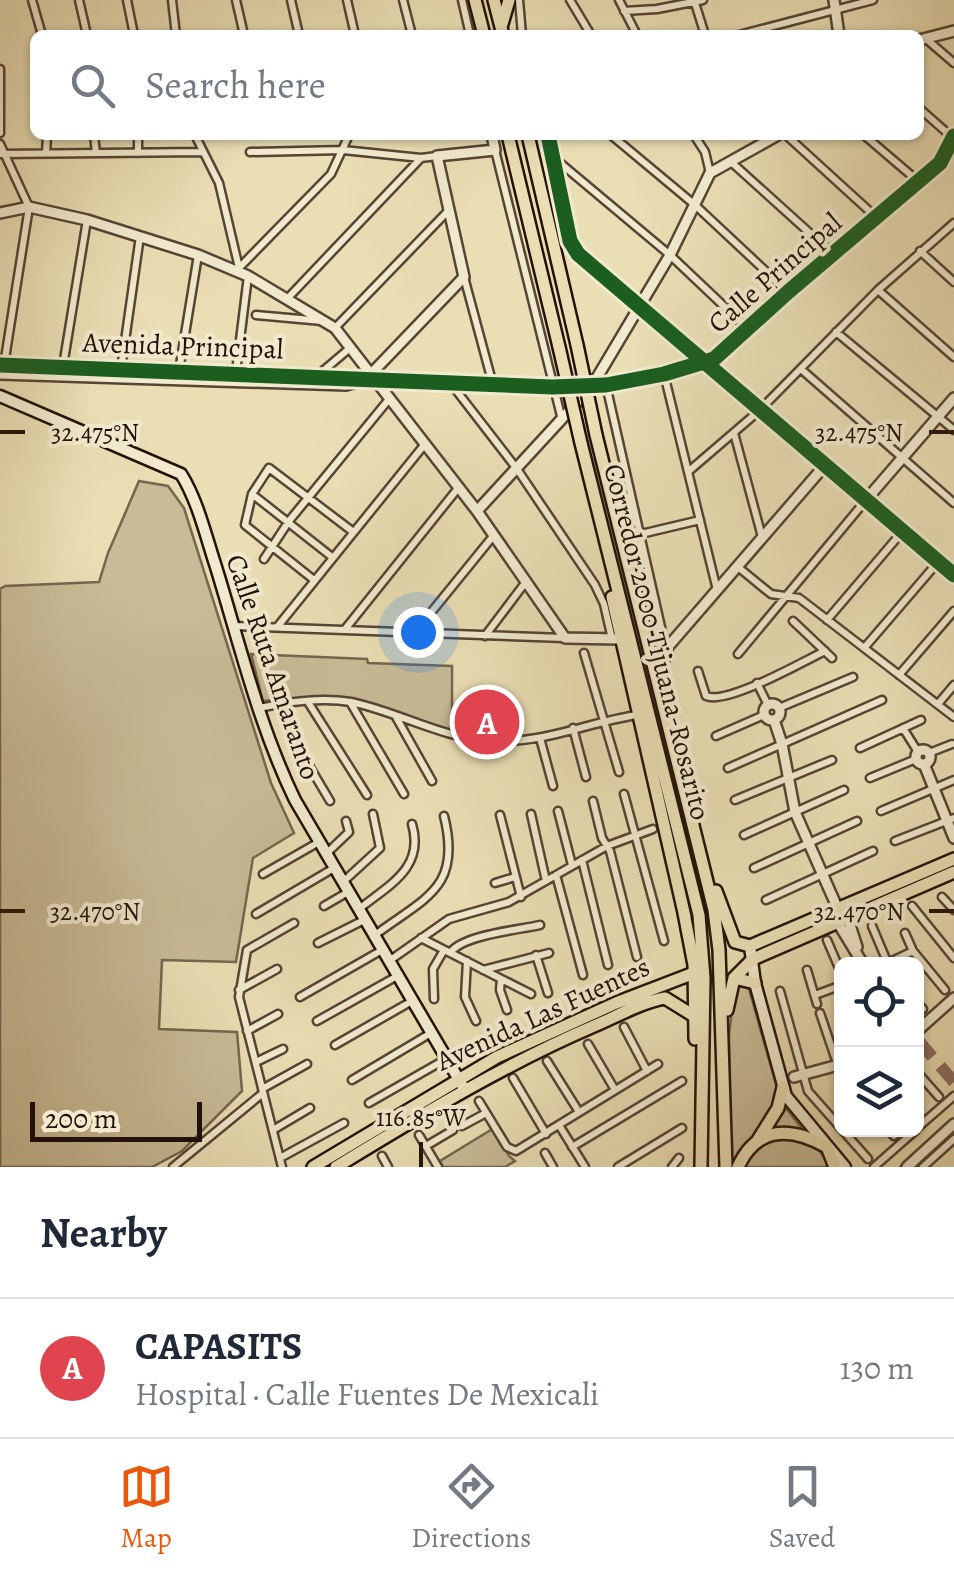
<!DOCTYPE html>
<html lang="en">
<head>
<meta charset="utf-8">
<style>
	:root { --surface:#fff; --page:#f2f2f3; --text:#1f2937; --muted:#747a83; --line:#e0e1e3; --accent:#ea580c }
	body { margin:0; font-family:Alegreya,serif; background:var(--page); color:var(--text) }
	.controls { position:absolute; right:30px; bottom:30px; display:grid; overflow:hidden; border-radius:15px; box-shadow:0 2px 8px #0004 }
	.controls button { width:90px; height:90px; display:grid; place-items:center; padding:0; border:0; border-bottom:2px solid var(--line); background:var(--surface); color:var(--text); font:50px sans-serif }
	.scale { position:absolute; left:30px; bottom:25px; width:172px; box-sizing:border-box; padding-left:10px; border:5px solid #241109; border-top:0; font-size:28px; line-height:35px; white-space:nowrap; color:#241109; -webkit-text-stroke:8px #f1eace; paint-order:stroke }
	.you { position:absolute; left:418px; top:632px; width:35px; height:35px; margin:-25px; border:8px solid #fff; border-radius:50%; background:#1a73e8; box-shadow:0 0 0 15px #1a73e833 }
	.badge { display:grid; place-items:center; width:65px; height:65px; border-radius:50%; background:var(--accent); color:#fff; font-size:32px; font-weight:700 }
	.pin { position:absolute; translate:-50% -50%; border:5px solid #fff; box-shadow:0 2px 10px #0006 }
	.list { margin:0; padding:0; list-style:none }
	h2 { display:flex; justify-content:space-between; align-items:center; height:130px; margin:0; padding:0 40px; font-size:42px }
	h2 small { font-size:32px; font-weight:400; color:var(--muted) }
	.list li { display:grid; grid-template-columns:65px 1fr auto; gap:30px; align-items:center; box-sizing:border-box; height:140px; padding:0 40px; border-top:2px solid var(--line) }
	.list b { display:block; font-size:38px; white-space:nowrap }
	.list p { margin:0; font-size:32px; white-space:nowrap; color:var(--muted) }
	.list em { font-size:32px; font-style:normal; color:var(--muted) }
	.icon { flex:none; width:55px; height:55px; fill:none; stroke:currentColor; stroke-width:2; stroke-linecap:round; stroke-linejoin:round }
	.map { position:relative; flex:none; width:954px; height:1167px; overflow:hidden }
	.search { position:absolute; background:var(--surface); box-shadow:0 2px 8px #0004; left:30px; right:30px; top:30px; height:110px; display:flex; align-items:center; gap:25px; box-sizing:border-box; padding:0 35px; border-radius:15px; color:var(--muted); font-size:38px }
	.sheet { height:270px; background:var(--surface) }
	nav { display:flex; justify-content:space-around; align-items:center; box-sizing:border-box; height:140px; border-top:2px solid var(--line); background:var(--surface); font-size:28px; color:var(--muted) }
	nav a { display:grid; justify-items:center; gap:5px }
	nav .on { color:var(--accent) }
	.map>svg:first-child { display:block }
</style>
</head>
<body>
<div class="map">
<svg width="954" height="1167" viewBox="0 0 954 1167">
	<rect width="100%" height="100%" fill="#eadeb4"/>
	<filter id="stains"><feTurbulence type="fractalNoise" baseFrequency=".002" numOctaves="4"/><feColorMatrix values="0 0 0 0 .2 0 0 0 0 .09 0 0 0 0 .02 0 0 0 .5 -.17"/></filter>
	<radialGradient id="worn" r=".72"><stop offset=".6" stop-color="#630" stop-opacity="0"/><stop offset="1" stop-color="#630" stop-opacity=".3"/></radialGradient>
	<!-- green -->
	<path fill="#c8bb97" stroke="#766650" stroke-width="2.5" d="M139 481 168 486 184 508 271 783 294 833 253 858 236 962 162 960 159 1029 237 1032 242 1091 182 1151 152 1167H0V589L5 586 99 582 108 553Z
		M251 654 367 659 368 663 452 666V731L364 701 323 696 263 701Z
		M738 983 749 989 781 1102 832 1167H731L729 1035 735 987Z
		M494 1128 509 1156 515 1161 505 1167H443L440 1161Z"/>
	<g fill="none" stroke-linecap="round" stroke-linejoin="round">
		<!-- stream -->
		<path stroke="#73624d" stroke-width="2.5" d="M900 1167 931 1140"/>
		<!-- minor casing -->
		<g stroke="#564434" stroke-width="11">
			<path id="minor" d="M32 0 42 35
				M79 0 87 35
				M127 0 134 35
				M172 0 176 35
				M236 0 244 35
				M291 0 299 35
				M347 0 355 35
				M403 0 412 35
				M462 0 470 35
				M519 0 522 35
				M570 0 591 35
				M619 0 637 35
				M695 3 705 35
				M624 11 657 9 703 0
				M739 35 873 0
				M925 38 954 63
				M0 69V133
				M919 108 953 138
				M94 135 96 153
				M138 135V153
				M195 135 219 183 239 268
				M548 135 570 241 578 254 826 464
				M611 135 695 205 788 292
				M694 135 705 152 710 173
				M786 135 877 218
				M864 135 919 182
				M0 144 29 207 4 365
				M495 150 562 420
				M250 152 343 150 421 158 437 156
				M0 154 203 152
				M46 154 47 135
				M553 157 670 255 748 329
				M730 161 833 254
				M920 251 954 282
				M237 270 331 174 349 135
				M464 277 493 385
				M878 290 954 357
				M287 299 421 158
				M256 315 322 321
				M335 328 448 211
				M836 332 954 430
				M63 366 87 220
				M121 369 140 236
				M802 370 954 503
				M179 371 198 255
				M236 372 248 276
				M664 374 717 590
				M317 376 350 348
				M452 385 517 469 595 585 604 604 612 639
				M606 385 666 649
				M734 433 762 537
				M689 471 760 410 878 290 954 223
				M252 494 332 557
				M641 534 700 520
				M264 559 289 521 390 398
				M738 567 771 594 799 598 954 717
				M314 580 245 525 252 494 269 468 352 531
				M827 620 902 532
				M793 621 832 658
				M234 626 564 638
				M278 626 425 444
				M346 628 459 487
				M416 631 494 535
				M485 636 525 583
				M865 647 938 562
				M584 653 619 772
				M738 654 866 500 954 575
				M698 671 706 696C727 705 802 662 825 651
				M899 675 954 611
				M757 683 768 705
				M308 702 367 795
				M350 702 404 794
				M283 703 289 732 330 801
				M938 704 954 685
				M259 708C289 702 321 697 351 702 399 712 443 739 493 741 542 744 589 722 637 715
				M779 708 853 677
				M396 717 432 781
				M573 728 586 777
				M903 728 918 752
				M716 736 764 715
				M540 738 553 786
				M860 748 921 720
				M929 753 952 744
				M728 768 882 700
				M870 778 916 759
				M624 794 664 941
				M735 800 832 760
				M593 801 602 838 610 851 637 957
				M558 811 572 865
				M881 811 954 780
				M531 814 546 881
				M500 815 521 897
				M744 835 844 790
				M895 841 954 818
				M326 854 349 832 346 821
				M582 860 608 965
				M754 868 857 821
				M263 874 319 842
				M556 875 583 975
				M344 881 380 848 373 814
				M495 883 515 877
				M942 897 954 910
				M766 900 873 851
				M324 906 348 892
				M912 906 954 958
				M359 909C389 885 425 868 412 824
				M256 914 334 868
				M872 926 888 964
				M905 933 913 951 945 990
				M375 935C426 897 462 888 444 816
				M421 938 531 994
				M827 940 842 975
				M318 943 364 920
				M450 953C462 935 518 930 540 925
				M536 955 548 993
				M389 961 449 919 509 902 607 846 653 829
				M467 961 465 997 476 1021
				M886 964 913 951
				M483 970 549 953
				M807 970 817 1004
				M501 979 500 990 507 1010
				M239 990 277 969
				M780 991 808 1091 868 1159
				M815 995 842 985
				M300 997 382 950
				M434 999 433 969 444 950
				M916 1001 923 1009
				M820 1013 842 1078
				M317 1021 399 975
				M624 1027 647 1071
				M247 1031 278 1014
				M588 1044 615 1090
				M335 1045 412 1001
				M547 1061 579 1112
				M256 1062 283 1049
				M916 1071 939 1097
				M513 1078 546 1134
				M352 1080 431 1033
				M262 1089 307 1064
				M479 1101 507 1147 516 1151 658 1064
				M369 1103 446 1059
				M559 1125 585 1167
				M462 1126 486 1113
				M916 1129 954 1096
				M273 1130 310 1108
				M888 1130 894 1136
				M419 1135 438 1167
				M426 1146 453 1130
				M572 1147 682 1081
				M545 1153 553 1167
				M382 1156 388 1167
				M280 1158 344 1123
				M173 1167 263 1093
				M282 1167 239 997 247 950 294 923
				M618 1167 682 1128
				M672 1167 679 1158
				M874 1167 916 1130
				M923 1167 954 1139"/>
		</g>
		<!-- tertiary casing -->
		<g stroke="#564434" stroke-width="14">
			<path id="tertiary" d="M834 0 839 35
				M919 40 954 31
				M0 213 29 207 87 220 198 255 248 276 335 328 477 511 565 638 619 639
				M0 365 552 387 606 385 664 374 714 359 788 292 940 163 954 136
				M0 374 346 385 357 382
				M370 375 464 277 437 156 495 150 492 135
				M477 511 592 386 670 255 710 173 778 135
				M666 649 826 464 866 500 954 398
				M764 712a8 8 0 1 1 16 0a8 8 0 1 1-16 0Z
				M774 720 782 744 795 812 837 907
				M916 757a7 7 0 1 1 14 0a7 7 0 1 1-14 0Z
				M924 764 954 838
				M848 919 857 947
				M838 923 863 964
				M916 1032 954 998
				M794 1077 842 1064
				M907 1167 954 1124"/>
		</g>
		<!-- secondary casing -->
		<g stroke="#241109" stroke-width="15">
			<path id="secondary" d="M0 396 181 474C198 501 206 537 216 567 240 645 259 726 295 800L465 1090
				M750 946 755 983 786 1096 845 1167"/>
		</g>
		<!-- primary casing -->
		<g stroke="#241109" stroke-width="16">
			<path id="primary" d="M750 946 954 859
				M753 959 954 872
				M313 1167 497 1057 616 1003 694 973
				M336 1167C420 1116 503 1065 594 1026 616 1017 641 1002 665 998L694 1016"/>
		</g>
		<!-- trunk casing -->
		<g stroke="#241109" stroke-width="16">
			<path id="trunk" d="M475 0 484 35
				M494 0 503 35
				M502 24 509 0
				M508 135 559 347
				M528 135 577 345
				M596 435 714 910 719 950 726 1167
				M581 443 699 915 704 978 701 1167
				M612 597 685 917
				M658 676 666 649
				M716 891 735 942 750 946
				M684 913 694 965 695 1039
				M734 978 755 983
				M727 1010 734 978 753 959
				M758 1140 778 1108 783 1087
				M738 1167C757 1125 792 1127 827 1147L835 1167"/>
		</g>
		<!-- minor -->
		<use href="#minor" stroke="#f1eace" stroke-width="6"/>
		<!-- tertiary -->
		<use href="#tertiary" stroke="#f1eace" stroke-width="9"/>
		<!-- secondary -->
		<use href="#secondary" stroke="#f1eace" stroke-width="10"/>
		<!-- primary -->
		<use href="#primary" stroke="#eadeb4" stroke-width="11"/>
		<!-- trunk -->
		<use href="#trunk" stroke="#eadeb4" stroke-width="11"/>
		<!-- trunk-bridge casing -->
		<g stroke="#241109" stroke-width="16" stroke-linecap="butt">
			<path id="trunk-bridge" d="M577 345 596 435
				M559 347 581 443"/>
		</g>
		<!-- trunk-bridge -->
		<use href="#trunk-bridge" stroke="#eadeb4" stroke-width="11"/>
		<!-- quiet -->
		<path stroke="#8d6e63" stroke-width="12" stroke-dasharray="25 12" stroke-linecap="butt" d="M916 1038 954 1082"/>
		<!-- cycleway casing -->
		<g stroke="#f1eace" stroke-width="21">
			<path id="cycleway" d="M548 135 570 241 578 254 954 575
				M0 365 552 387 606 385 664 374 714 359 788 292 940 163 954 136"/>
		</g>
		<!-- cycleway -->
		<use href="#cycleway" stroke="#1b5e20" stroke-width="15"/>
	</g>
	<!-- ticks -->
	<path fill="none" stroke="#241109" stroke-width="4" d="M0 432H25M929 432H954M0 911H25M929 911H954M421 1142V1167"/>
	<g text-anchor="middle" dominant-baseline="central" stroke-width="8" stroke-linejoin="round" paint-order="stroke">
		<!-- street labels -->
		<g font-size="28" fill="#241109" stroke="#f1eace">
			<text transform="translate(775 273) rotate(-41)">Calle Principal</text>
			<text transform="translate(183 346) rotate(2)">Avenida Principal</text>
			<text transform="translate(657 642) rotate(76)">Corredor 2000 Tijuana-Rosarito</text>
			<text transform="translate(273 667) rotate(71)">Calle Ruta Amaranto</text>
			<text transform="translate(543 1014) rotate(-25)">Avenida Las Fuentes</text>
		</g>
	</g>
	<g font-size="25" text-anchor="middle" fill="#241109" stroke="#f1eace" stroke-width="8" stroke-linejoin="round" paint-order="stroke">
		<text x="95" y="441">32.475°N</text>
		<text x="859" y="441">32.475°N</text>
		<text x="95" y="920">32.470°N</text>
		<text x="859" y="920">32.470°N</text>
		<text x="421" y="1126">116.85°W</text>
	</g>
	<rect width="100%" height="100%" filter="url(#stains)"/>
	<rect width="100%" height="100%" fill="url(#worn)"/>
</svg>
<div class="controls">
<button><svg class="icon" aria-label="locate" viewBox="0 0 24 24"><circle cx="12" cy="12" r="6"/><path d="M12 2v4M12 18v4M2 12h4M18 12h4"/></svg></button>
<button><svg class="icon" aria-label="layers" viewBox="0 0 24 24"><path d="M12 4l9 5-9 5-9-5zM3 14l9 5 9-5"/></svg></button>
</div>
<div class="scale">200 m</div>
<div class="you"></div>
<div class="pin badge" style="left:487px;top:722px;background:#e0444e">A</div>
<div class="search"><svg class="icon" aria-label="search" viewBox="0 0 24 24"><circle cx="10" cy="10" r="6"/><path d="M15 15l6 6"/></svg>Search here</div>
</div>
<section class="sheet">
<h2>Nearby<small></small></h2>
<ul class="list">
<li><span class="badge" style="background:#e0444e">A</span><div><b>CAPASITS</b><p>Hospital · Calle Fuentes De Mexicali</p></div><em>130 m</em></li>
</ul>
</section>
<nav>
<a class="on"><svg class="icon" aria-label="map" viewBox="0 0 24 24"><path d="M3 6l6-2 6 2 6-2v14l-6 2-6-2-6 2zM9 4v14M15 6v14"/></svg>Map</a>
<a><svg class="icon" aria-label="directions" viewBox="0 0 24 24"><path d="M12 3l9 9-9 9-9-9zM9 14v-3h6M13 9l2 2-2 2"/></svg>Directions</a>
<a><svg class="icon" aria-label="saved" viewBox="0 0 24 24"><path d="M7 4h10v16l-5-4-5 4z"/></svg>Saved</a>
</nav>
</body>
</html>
